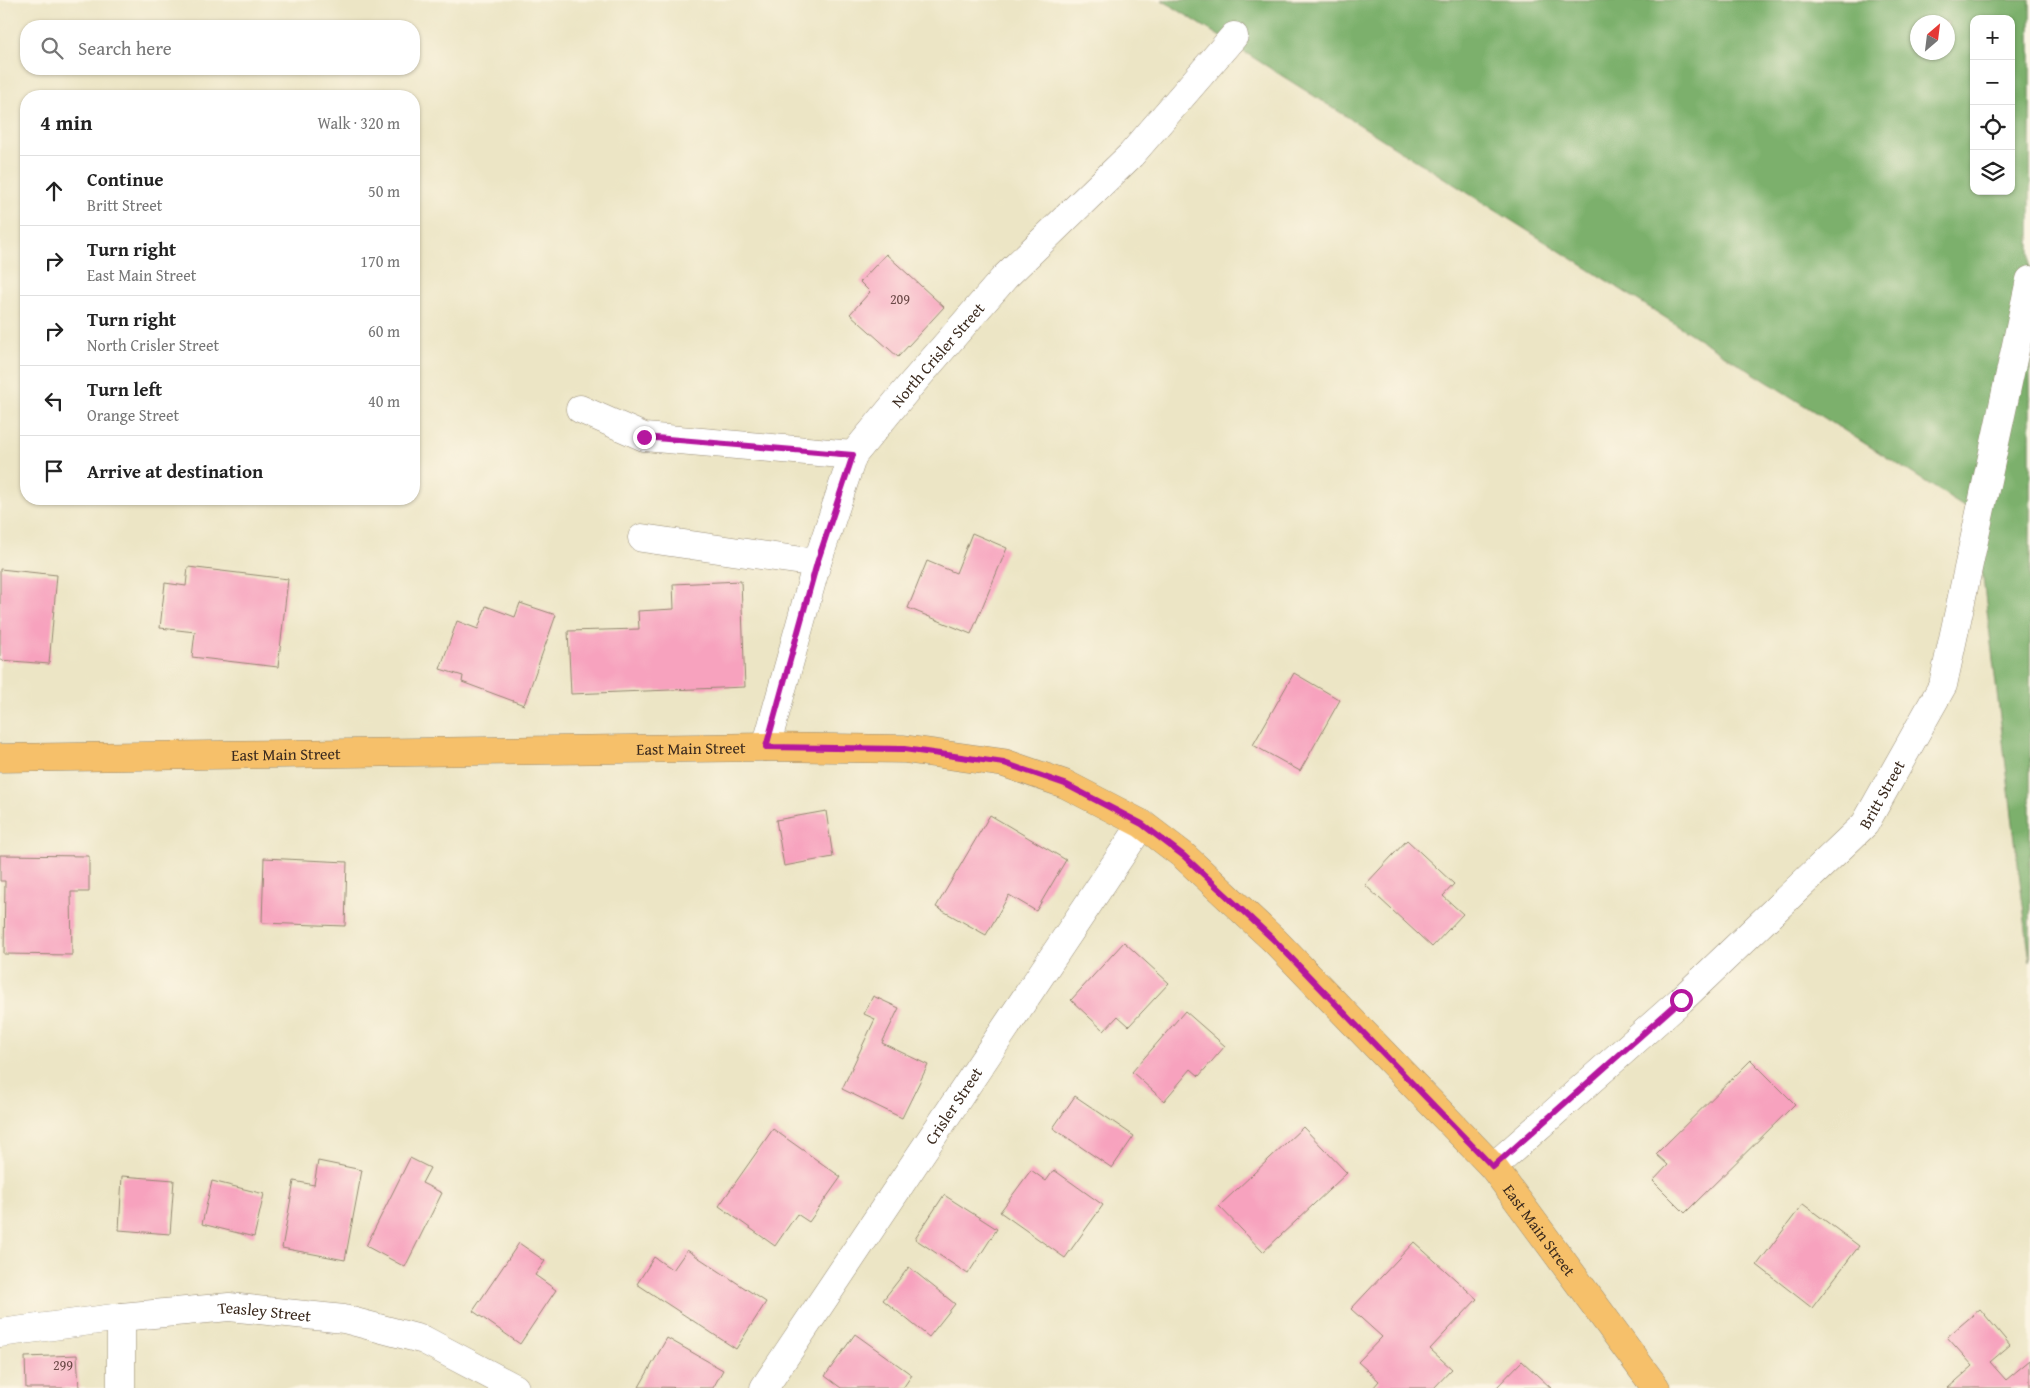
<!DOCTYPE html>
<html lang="en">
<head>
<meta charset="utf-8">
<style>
	:root { --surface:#fff; --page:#f2f2f2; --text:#222; --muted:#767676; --line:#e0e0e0 }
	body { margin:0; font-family:"Gentium Book Plus",serif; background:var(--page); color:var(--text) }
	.controls { position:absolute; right:15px; top:15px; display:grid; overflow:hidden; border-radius:10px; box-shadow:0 1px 4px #0004 }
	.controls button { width:45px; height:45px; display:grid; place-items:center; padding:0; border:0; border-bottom:1px solid var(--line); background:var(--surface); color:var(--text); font:25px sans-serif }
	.compass { position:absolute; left:1910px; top:15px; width:45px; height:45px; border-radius:50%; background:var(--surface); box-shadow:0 1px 4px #0004; rotate:28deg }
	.stop { position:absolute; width:15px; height:15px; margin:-11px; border:4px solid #b5179e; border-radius:50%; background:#fff }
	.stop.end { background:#b5179e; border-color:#fff; box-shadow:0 1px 5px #0008 }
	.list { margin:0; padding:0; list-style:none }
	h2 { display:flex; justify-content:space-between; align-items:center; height:65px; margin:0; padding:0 20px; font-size:21px }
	h2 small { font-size:16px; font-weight:400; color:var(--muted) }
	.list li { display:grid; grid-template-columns:32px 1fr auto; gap:15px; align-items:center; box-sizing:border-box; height:70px; padding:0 20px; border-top:1px solid var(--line) }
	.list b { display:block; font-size:19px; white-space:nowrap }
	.list p { margin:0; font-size:16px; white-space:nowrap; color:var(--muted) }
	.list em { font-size:16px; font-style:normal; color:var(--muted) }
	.icon { flex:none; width:28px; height:28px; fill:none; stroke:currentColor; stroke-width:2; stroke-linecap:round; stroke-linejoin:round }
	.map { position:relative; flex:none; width:2030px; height:1388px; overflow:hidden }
	.search { position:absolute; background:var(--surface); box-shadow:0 1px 4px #0004; left:20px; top:20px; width:400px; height:55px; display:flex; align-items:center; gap:12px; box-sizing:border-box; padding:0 18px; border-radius:20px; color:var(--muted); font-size:19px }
	.panel { position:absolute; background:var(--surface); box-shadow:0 1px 4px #0004; left:20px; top:90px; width:400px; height:415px; border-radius:20px }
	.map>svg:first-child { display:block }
</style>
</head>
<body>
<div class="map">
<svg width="2030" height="1388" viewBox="0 0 2030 1388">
	<rect width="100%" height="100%" fill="#fcf5e5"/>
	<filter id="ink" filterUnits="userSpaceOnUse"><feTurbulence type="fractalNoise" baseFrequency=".02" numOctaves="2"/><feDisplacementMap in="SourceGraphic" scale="10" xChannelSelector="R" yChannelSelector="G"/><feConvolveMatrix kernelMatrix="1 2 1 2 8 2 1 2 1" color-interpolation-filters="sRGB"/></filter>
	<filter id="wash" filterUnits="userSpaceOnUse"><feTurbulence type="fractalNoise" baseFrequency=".0096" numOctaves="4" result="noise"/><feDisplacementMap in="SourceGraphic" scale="20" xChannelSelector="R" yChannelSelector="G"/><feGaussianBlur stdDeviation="1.12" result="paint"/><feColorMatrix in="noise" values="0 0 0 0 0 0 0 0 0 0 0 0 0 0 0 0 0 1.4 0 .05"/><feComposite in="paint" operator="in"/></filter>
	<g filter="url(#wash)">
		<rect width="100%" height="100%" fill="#ece5c5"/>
		<!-- forest -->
		<path fill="#7bb06c" stroke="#5b6d45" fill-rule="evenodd" d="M1162 0H2030V962L1975 513ZM1974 19H2011V191H1974ZM1918 22H1948V52H1918Z"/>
		<g id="blocks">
			<!-- building -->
			<path fill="#f7a2be" d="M886 254 944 307 898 357 850 314 870 292 860 282Z
				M972 533 1007 548 971 634 908 608 927 561 956 573Z
				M188 567 288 579 278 667 192 657 195 632 160 628 165 583 186 586Z
				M0 569 57 575 49 664 0 660Z
				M741 581 745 687 571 694 568 631 639 629 638 611 674 609 673 584Z
				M520 603 556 615 524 705 462 682 463 676 440 669 457 621 478 629 486 606 515 617Z
				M1294 673 1340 700 1300 771 1253 745Z
				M826 811 833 857 784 866 776 820Z
				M990 815 1066 860 1036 911 1009 895 986 935 936 907Z
				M1407 840 1454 884 1443 896 1463 914 1432 947 1365 885Z
				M0 855 89 856V892H71L72 955 4 954 5 881H0Z
				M264 858 347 862 345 926 262 923Z
				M1124 942 1169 983 1129 1026 1118 1016 1104 1031 1071 1000Z
				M873 996 899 1008 882 1043 928 1065 902 1118 842 1089 875 1019 864 1014Z
				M1185 1011 1225 1046 1199 1076 1191 1069 1164 1101 1132 1072Z
				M1751 1060 1795 1104 1685 1213 1653 1181 1668 1165 1656 1154Z
				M1075 1096 1134 1136 1112 1168 1053 1128Z
				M1303 1127 1347 1173 1263 1252 1219 1206Z
				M773 1129 841 1177 809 1222 797 1214 775 1246 719 1206Z
				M410 1158 430 1168 422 1183 442 1193 405 1267 366 1246Z
				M318 1161 362 1170 345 1260 282 1248 294 1181 314 1185Z
				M1031 1170 1046 1181 1054 1170 1103 1205 1065 1258 1000 1212Z
				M122 1176 174 1180 170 1234 119 1230Z
				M212 1181 264 1194 254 1237 202 1224Z
				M944 1195 997 1229 968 1274 915 1239Z
				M1803 1204 1859 1246 1812 1308 1757 1265Z
				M1414 1242 1477 1299 1430 1349 1452 1369 1434 1388H1373L1379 1381 1358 1362 1382 1337 1351 1309Z
				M519 1243 545 1261 535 1275 556 1290 520 1344 473 1311Z
				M687 1250 766 1302 736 1349 637 1284 654 1257 673 1270Z
				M909 1267 955 1304 929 1337 883 1300Z
				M1980 1309 2010 1345 1990 1362 2006 1380 2030 1360V1388H1948L1973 1366 1947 1337Z
				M855 1334 912 1375 903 1388H841L825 1376Z
				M667 1338 723 1370 713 1388 639 1387Z
				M77 1355 79 1388H26L25 1357Z
				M1522 1361 1551 1388H1496Z"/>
		</g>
	</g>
	<g filter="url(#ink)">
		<use href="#blocks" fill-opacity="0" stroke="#948872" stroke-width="1"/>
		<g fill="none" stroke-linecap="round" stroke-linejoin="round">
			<!-- minor casing -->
			<g stroke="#948872" stroke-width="29">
				<g id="minor">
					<path d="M580 409 644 437 853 455"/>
					<path d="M642 538 817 563"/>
					<path id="s1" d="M766 747 817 563 853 455 910 386 1005 277 1131 155 1234 36"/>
					<path id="s2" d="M1493 1167 1681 1000 1865 824 1943 685 2030 280"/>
					<path id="s3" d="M0 1333 121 1317 229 1307 344 1319 424 1340 515 1388"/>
					<path d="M121 1388V1317"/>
					<path id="s4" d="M764 1388 1142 824"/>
				</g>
			</g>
			<!-- major casing -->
			<g stroke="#948872" stroke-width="29">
				<g id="major">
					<path id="s5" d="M0 758 766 747 904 749 1004 763 1065 784 1142 824 1184 856 1275 941 1493 1167 1656 1388"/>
				</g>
			</g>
			<!-- minor -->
			<use href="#minor" stroke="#fff" stroke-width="28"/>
			<!-- major -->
			<use href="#major" stroke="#f6c06b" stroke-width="28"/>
		</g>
	</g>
	<g fill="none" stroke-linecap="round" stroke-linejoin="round" filter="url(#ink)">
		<!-- route -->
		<path stroke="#b5179e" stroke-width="6" d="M644 437 853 455 817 563 766 747 904 749 1004 763 1065 784 1142 824 1184 856 1275 941 1493 1167 1681 1000"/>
	</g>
	<g text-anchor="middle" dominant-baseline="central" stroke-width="4" stroke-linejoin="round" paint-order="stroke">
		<!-- number labels -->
		<g font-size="14" fill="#6a4846">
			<text x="900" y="299">209</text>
			<text x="63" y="1365">299</text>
		</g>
		<!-- street labels -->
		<g font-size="16" fill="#3b2a1e" stroke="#fcf5e5">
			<text stroke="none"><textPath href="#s1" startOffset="436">North Crisler Street</textPath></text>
			<text stroke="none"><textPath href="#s5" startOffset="691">East Main Street</textPath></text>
			<text stroke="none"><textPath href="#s5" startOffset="286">East Main Street</textPath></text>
			<text stroke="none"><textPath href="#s2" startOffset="540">Britt Street</textPath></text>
			<text stroke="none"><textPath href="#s4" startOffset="340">Crisler Street</textPath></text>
			<text stroke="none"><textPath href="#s5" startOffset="1726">East Main Street</textPath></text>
			<text stroke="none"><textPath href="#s3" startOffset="266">Teasley Street</textPath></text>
		</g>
	</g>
</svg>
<div class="controls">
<button>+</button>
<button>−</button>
<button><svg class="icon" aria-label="locate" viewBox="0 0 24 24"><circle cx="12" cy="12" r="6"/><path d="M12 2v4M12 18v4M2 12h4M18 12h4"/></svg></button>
<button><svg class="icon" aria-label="layers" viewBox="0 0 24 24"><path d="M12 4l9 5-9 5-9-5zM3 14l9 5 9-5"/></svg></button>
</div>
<svg class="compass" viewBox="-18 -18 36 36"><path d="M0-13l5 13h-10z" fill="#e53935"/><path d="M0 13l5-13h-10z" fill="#767676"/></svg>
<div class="stop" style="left:1681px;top:1000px"></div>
<div class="stop end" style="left:644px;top:437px"></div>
<div class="search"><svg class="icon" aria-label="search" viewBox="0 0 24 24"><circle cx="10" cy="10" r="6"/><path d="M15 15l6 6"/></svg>Search here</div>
<section class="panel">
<h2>4 min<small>Walk · 320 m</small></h2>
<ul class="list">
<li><svg class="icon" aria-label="ahead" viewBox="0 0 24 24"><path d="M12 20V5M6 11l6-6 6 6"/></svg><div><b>Continue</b><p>Britt Street</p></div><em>50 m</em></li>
<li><svg class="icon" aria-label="right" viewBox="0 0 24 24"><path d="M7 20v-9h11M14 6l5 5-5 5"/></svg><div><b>Turn right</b><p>East Main Street</p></div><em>170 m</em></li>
<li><svg class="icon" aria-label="right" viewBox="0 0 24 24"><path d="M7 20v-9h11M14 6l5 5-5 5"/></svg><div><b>Turn right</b><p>North Crisler Street</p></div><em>60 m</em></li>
<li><svg class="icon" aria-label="left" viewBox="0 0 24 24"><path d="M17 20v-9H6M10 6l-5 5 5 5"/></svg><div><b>Turn left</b><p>Orange Street</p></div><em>40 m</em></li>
<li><svg class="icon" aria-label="arrive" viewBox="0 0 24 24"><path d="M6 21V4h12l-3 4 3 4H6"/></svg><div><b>Arrive at destination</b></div></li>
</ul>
</section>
</div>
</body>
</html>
